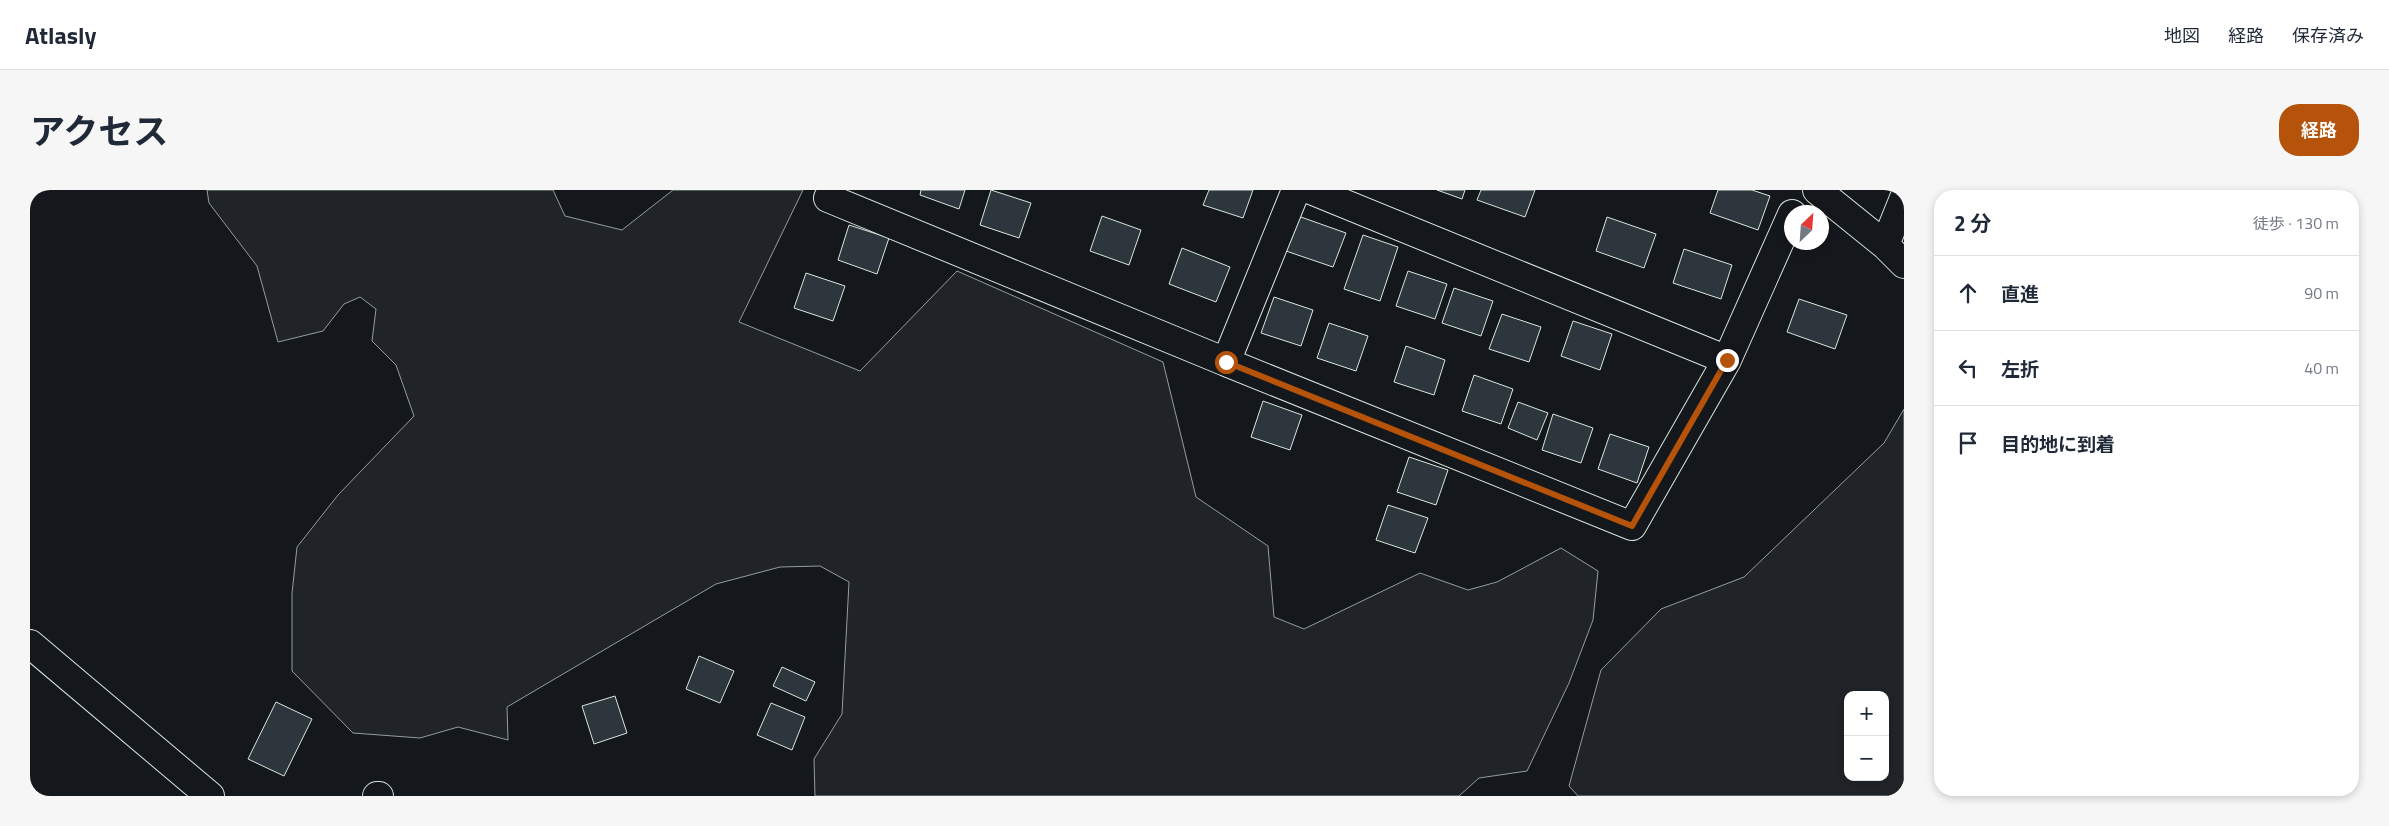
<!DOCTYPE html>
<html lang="ja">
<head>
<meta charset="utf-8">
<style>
	:root { --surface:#fff; --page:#f6f6f7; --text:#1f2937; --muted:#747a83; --line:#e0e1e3; --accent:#b45309 }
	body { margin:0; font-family:"Titillium Web","Noto Sans JP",sans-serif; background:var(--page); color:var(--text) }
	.controls { position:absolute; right:15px; bottom:15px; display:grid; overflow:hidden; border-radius:10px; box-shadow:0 2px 8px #0003 }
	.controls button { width:45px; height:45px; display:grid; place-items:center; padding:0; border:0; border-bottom:1px solid var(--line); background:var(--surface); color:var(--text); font:25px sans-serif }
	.compass { position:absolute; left:1754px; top:15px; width:45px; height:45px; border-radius:50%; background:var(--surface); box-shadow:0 2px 8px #0003; rotate:25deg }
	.stop { position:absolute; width:15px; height:15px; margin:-11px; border:4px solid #b45309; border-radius:50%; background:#fff }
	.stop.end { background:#b45309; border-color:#fff; box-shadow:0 1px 5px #0008 }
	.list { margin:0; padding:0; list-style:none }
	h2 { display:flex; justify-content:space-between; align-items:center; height:65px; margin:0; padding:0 20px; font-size:21px }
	h2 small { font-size:16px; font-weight:400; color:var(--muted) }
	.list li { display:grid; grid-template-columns:32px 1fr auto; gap:15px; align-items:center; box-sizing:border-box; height:75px; padding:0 20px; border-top:1px solid var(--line) }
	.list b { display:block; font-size:19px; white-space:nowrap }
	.list em { font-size:16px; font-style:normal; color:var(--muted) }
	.icon { flex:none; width:28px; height:28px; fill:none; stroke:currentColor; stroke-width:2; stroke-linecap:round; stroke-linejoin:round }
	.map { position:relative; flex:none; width:1874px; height:606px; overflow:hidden; border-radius:20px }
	header { display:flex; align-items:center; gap:30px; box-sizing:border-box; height:70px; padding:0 25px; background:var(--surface); border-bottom:1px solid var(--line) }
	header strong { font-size:24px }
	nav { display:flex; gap:28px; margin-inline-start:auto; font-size:18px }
	.intro { display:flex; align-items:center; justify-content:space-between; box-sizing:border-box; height:120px; padding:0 30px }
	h1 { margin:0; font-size:35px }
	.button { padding:12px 22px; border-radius:20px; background:var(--accent); color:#fff; font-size:18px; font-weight:700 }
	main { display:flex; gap:30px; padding:0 30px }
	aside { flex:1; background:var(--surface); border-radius:20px; box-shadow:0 2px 8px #0003 }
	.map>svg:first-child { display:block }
</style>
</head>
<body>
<header>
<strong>Atlasly</strong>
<nav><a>地図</a><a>経路</a><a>保存済み</a></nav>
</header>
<div class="intro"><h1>アクセス</h1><a class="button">経路</a></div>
<main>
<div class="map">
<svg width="1874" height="606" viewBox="0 0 1874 606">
	<rect width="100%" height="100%" fill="#14181c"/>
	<!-- green -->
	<path fill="#202428" stroke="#939e99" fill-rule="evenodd" d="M177 0H523L535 26 592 40 643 0H773L709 132 830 181 927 81 1133 172 1166 307 1238 356 1244 427 1274 439 1390 383 1438 400 1467 392 1531 358 1568 381 1563 430 1539 493 1497 581 1449 588 1429 606H785L784 569 812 524 819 392 790 376 750 377 686 394 477 517 478 550 428 537 390 548 323 543 262 481V403L267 357 308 305 384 226 366 175 342 151 346 119 330 107 314 114 293 141 248 152 227 76 179 13Z
		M1874 219V606H1548L1539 596 1571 480 1631 419 1714 387 1854 253ZM1818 505H1855V587H1818Z"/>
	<!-- building -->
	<path fill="#2c363c" stroke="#d8e6dc" d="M891 0H935L929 19 890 5Z
		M961 0 1001 13 989 48 950 35Z
		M1179 0H1223L1213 28 1173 15Z
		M1407 0H1435L1432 9Z
		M1451 0H1505L1495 27 1447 10Z
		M1688 0H1722L1740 6 1728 40 1680 23Z
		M1072 26 1111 40 1099 75 1060 61Z
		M1268 26 1316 43 1303 77 1256 61Z
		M1577 27 1626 44 1614 78 1566 61Z
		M819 35 859 48 847 84 808 70Z
		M1333 45 1368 57 1350 111 1314 99Z
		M1152 58 1200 77 1186 112 1139 94Z
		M1654 59 1702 75 1691 109 1643 93Z
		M1378 81 1417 94 1405 129 1366 116Z
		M776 83 815 96 803 131 764 118Z
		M1424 98 1463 111 1451 146 1412 133Z
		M1244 107 1283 120 1271 156 1231 143Z
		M1769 109 1817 125 1805 159 1757 142Z
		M1472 124 1511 137 1499 172 1459 159Z
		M1543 131 1582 144 1570 180 1531 166Z
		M1299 133 1338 146 1326 181 1287 168Z
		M1376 156 1415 170 1404 205 1364 192Z
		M1444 185 1483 199 1471 234 1432 221Z
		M1233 211 1272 225 1260 260 1221 247Z
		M1488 212 1518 223 1507 250 1478 238Z
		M1523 224 1563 238 1551 273 1512 260Z
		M1580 244 1619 257 1607 293 1568 279Z
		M1379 267 1418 280 1406 315 1367 302Z
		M1358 315 1398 328 1385 363 1346 350Z
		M669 466 704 481 690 513 656 499Z
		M752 477 785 492 776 511 743 496Z
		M585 506 597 543 564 554 552 516Z
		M246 512 282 529 254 586 218 569Z
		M741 513 775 527 762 560 727 545Z"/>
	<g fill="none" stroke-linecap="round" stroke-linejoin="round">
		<!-- minor casing -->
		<g stroke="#d8e6dc" stroke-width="30">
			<path id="minor" d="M1266 0 1196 172 1602 336 1697 170 1762 24
				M1281 0 1697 170
				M1787 0 1855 55 1874 74
				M798 8 1196 172
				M1855 55 1874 8
				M347 606H349"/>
		</g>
		<!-- tertiary casing -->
		<g stroke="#d8e6dc" stroke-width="30">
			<path id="tertiary" d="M0 454 180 606"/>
		</g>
		<!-- minor -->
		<use href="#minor" stroke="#14181c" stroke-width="28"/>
		<!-- tertiary -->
		<use href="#tertiary" stroke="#14181c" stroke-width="28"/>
	</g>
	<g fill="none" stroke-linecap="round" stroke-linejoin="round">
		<!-- route -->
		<path stroke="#b45309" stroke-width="6" d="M1196 172 1602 336 1697 170"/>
	</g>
</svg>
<div class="controls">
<button>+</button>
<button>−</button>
</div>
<svg class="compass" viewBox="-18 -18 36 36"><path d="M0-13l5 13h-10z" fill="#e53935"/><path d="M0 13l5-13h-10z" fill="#747a83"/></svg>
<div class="stop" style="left:1196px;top:172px"></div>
<div class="stop end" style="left:1697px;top:170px"></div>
</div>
<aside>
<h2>2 分<small>徒歩 · 130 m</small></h2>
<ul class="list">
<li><svg class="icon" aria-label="ahead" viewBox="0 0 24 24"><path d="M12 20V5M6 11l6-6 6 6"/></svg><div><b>直進</b></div><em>90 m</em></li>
<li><svg class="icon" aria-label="left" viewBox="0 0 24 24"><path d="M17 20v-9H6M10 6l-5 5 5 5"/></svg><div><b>左折</b></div><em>40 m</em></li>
<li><svg class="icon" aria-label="arrive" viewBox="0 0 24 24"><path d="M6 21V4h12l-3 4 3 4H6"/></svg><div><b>目的地に到着</b></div></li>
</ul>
</aside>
</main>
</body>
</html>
